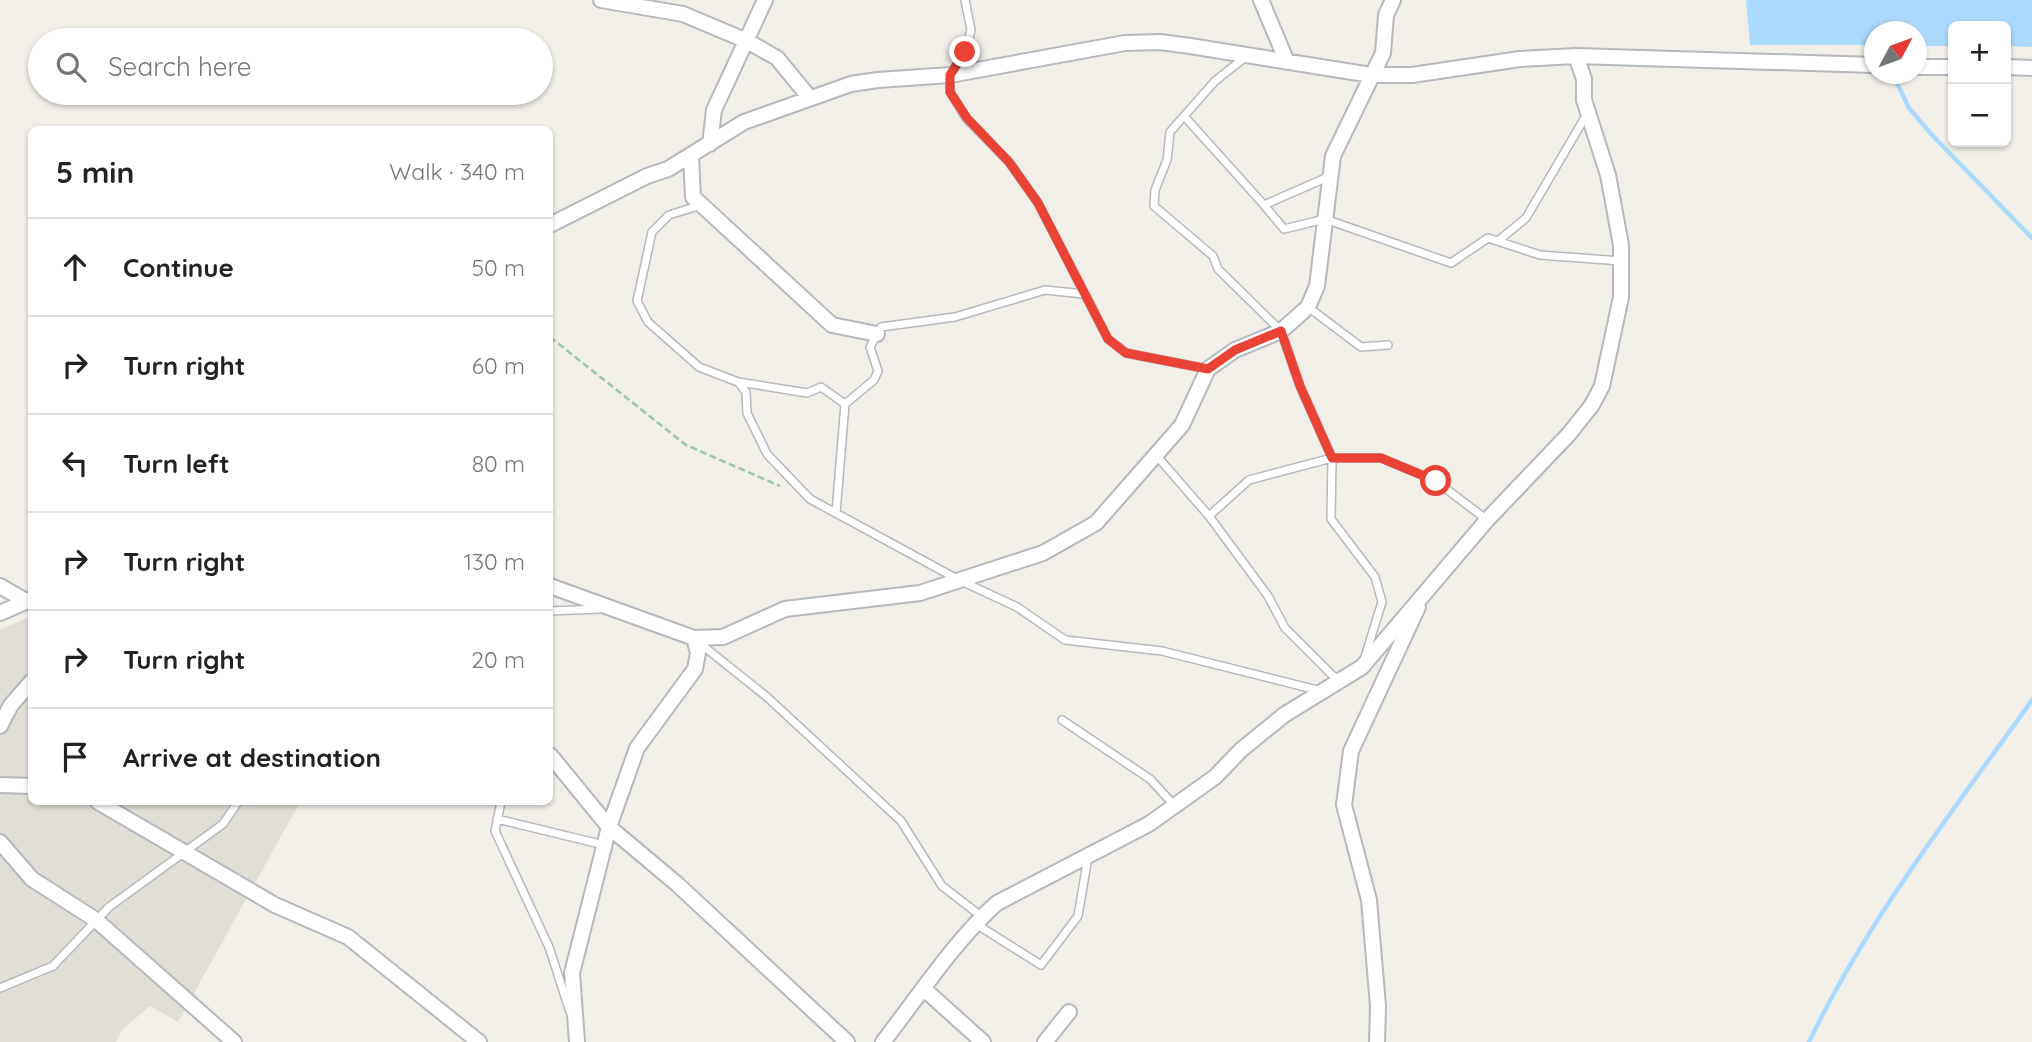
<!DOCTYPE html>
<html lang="en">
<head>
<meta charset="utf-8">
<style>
	:root { --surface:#fff; --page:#f2f2f2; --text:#222; --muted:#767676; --line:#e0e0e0 }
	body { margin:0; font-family:Quicksand,sans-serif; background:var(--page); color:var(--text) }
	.controls { position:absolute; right:21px; top:21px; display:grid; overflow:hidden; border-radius:10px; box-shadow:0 2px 5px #0004 }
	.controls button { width:63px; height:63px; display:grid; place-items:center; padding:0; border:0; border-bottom:2px solid var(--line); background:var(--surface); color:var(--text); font:35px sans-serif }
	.compass { position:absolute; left:1864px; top:21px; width:63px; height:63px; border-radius:50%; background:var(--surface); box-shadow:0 2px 5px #0004; rotate:49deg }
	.stop { position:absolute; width:21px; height:21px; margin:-16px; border:5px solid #ea4335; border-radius:50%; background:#fff }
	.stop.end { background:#ea4335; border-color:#fff; box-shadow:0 2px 7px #0008 }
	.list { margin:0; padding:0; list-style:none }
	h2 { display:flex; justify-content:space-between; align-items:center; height:91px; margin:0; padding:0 28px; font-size:30px }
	h2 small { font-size:23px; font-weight:400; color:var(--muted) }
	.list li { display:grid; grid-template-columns:46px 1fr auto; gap:21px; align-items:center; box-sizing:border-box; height:98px; padding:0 28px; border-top:2px solid var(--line) }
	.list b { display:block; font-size:26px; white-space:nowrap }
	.list em { font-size:23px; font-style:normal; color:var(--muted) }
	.icon { flex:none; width:38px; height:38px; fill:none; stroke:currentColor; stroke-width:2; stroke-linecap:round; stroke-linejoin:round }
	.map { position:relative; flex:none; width:2032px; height:1042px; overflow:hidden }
	.search { position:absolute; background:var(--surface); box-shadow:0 2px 5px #0004; left:28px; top:28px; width:525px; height:77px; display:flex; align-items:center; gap:18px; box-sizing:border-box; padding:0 24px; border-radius:38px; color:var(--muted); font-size:26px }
	.panel { position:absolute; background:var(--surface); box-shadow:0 2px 5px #0004; left:28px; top:126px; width:525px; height:679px; border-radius:10px }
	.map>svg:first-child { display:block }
</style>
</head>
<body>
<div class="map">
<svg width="2032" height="1042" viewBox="0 0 2032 1042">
	<rect width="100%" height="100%" fill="#f1efe8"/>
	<!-- education -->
	<path fill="#e1ded6" d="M31 616 32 802H300L178 1022 150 1006 122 1030 116 1042H0V630Z"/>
	<!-- water -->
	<path fill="#aadaff" d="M1746 0H2032V47L2006 46V26H1953V46H1917L1916 32H1874V45H1750Z"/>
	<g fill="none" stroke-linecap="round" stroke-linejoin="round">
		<!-- stream -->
		<path stroke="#aadaff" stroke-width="4.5" d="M1897 83 1909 108 1932 135 2032 238
			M1809 1042C1868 919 1953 811 2032 700"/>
		<!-- lane casing -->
		<g stroke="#b5b8bc" stroke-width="10">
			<path id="lane" d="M965 0 971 30 965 52 950 75V92L966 118 1009 162 1038 203 1108 339 1126 353 1208 369
				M1248 55 1215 81 1170 132 1167 160 1155 190 1154 206 1213 256 1218 269 1281 331 1300 386 1332 458 1331 519 1375 577 1382 602 1364 660
				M1184 116 1264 205 1330 176
				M701 205 669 215 652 232 637 301 648 322 699 367 738 382 746 392 747 413 767 454 810 499 959 580 1017 607 1065 640 1162 651 1321 691
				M1264 205 1284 229 1325 219 1451 263 1488 238 1540 255 1621 261
				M1498 241 1526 218 1587 114
				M1308 307 1361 347 1388 345
				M739 382 807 393 821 387 845 404 836 513
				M845 404 874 380 878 371 870 347 881 327 955 317 1045 290 1084 294
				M1156 455 1209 516 1268 596 1285 628 1338 681
				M1209 516 1249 480 1332 458H1381L1436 481 1487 520
				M550 611 600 609
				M697 641 767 697 901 821 942 886 981 916
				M1062 720 1150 779 1174 805
				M501 802 495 831 549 947 570 1012
				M497 819 604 845
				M976 924 1041 965 1078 916 1088 857
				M0 988 53 966 109 907 223 824 238 802"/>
		</g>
		<!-- street casing -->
		<g stroke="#b5b8bc" stroke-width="18">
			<path id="street" d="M601 0 683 14 747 41 777 58 809 97
				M1261 0 1287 62
				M1916 67H1953
				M2006 67 2032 68
				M710 144 714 110 765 0
				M691 156 693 197 832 325 877 334
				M550 225 647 176 668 169 744 122 851 84 878 80 950 75 1125 43 1160 42 1190 46 1371 75H1412L1520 59 1576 56 1874 65
				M0 586 26 601
				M550 586 694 638 723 637 785 609 920 593 1043 553 1096 523 1182 425 1208 369 1235 350 1281 331 1308 307 1317 286 1333 156 1383 53 1386 15 1393 0
				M0 613 32 599
				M0 726 11 705 32 681
				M550 755 609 827 677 884 847 1042
				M0 785 32 786
				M98 802 275 905 348 937 479 1042
				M0 842 32 879 96 920 234 1042
				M924 989 983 1042
				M577 1042 572 973 609 827 637 748 695 669 698 653 694 638
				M883 1042C918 997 955 940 997 903L1149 824 1215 777 1241 750 1284 715 1362 667 1487 520 1569 434 1592 405 1602 386 1621 297V245L1608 175 1584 100V79L1576 56
				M1045 1042 1069 1012
				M1377 1042 1378 1006 1369 900 1344 805 1351 751 1418 607"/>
		</g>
		<!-- path -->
		<path stroke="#9cc7a9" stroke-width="2.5" stroke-dasharray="7 3.5" stroke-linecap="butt" d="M550 337 686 445 780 486"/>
		<!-- lane -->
		<use href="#lane" stroke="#fff" stroke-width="7"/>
		<!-- street -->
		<use href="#street" stroke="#fff" stroke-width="14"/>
	</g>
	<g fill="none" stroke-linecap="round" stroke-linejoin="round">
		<!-- route -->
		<path stroke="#ea4335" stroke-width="9" d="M965 52 950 75V92L967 118 1009 162 1038 203 1108 339 1126 353 1208 369 1235 350 1281 331 1300 386 1332 458H1381L1436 481"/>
	</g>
</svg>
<div class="controls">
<button>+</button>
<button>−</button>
</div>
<svg class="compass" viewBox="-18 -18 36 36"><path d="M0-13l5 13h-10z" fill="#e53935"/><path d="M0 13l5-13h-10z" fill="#767676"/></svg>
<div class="stop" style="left:1436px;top:481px"></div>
<div class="stop end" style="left:965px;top:52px"></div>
<div class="search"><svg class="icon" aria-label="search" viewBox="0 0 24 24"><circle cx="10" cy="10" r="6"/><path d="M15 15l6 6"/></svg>Search here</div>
<section class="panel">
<h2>5 min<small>Walk · 340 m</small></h2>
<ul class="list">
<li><svg class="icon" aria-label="ahead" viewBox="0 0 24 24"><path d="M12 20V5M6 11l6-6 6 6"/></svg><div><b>Continue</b></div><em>50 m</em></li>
<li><svg class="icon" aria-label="right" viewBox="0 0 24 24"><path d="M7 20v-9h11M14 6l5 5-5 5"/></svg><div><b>Turn right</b></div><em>60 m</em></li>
<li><svg class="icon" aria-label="left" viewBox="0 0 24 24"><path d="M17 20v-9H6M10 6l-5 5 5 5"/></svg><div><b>Turn left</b></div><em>80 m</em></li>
<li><svg class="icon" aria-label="right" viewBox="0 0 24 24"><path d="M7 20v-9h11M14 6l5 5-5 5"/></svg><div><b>Turn right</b></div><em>130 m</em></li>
<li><svg class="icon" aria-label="right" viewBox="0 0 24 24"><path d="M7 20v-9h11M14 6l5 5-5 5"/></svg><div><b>Turn right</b></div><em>20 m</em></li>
<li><svg class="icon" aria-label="arrive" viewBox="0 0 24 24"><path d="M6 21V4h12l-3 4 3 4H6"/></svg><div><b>Arrive at destination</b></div></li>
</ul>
</section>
</div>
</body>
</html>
